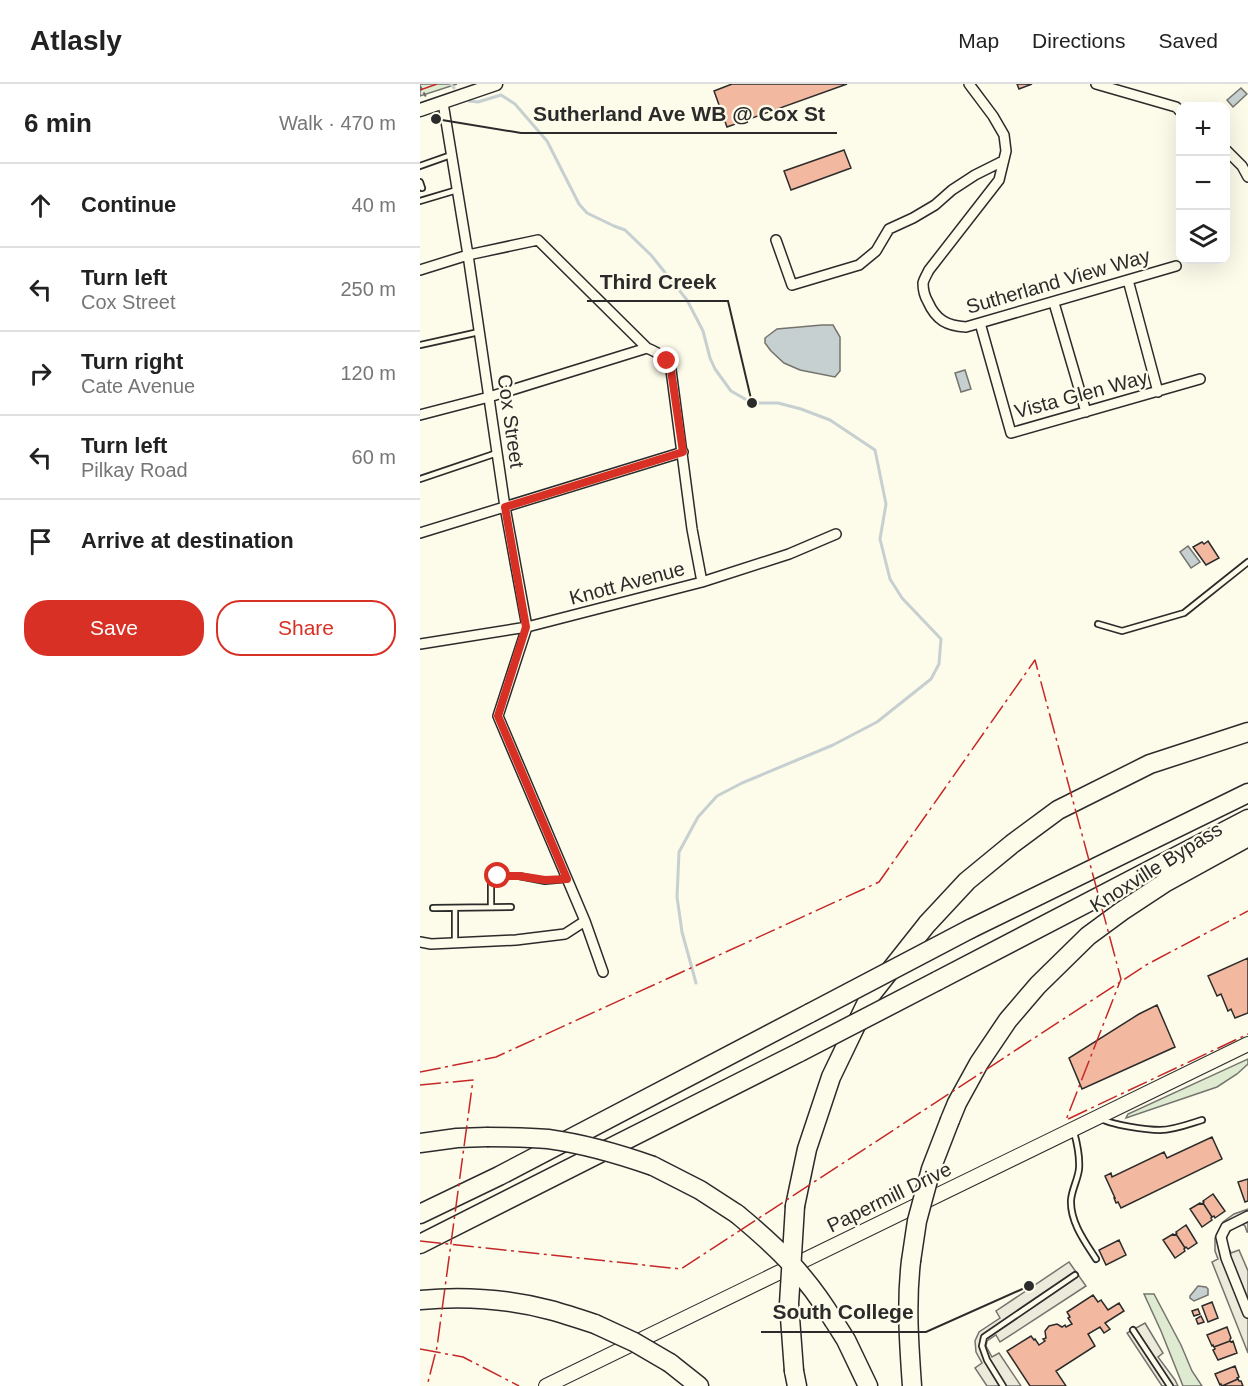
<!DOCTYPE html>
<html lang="en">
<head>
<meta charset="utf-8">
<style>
	:root { --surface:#fff; --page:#f2f2f2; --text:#222; --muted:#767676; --line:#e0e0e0; --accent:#d93025 }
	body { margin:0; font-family:Helvetica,sans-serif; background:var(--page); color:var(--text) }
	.controls { position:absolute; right:18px; top:18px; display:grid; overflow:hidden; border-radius:12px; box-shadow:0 6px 24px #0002 }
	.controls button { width:54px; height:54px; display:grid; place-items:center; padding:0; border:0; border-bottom:2px solid var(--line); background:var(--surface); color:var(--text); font:30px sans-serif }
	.stop { position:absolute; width:18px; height:18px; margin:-14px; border:4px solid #d93025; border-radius:50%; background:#fff }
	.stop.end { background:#d93025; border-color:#fff; box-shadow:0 2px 6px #0008 }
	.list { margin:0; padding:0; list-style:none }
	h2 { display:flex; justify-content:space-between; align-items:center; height:78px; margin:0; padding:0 24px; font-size:26px }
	h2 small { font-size:20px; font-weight:400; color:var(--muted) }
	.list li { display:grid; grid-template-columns:39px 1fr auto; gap:18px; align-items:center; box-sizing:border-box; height:84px; padding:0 24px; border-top:2px solid var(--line) }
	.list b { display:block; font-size:22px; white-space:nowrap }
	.list p { margin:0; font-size:20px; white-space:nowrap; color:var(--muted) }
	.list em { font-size:20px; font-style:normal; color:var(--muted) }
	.actions { display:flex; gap:12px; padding:18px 24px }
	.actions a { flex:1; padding:14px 0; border:2px solid var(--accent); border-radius:24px; text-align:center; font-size:21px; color:var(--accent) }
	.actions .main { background:var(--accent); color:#fff }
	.icon { flex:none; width:33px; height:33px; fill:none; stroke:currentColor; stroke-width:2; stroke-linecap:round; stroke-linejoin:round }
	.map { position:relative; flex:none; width:828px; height:1302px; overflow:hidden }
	header { display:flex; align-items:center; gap:36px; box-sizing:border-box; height:84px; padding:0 30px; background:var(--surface); border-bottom:2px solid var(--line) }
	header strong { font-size:28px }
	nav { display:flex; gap:33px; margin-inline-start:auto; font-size:21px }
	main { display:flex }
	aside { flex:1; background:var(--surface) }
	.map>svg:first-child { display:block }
</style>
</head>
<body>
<header>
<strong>Atlasly</strong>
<nav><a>Map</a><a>Directions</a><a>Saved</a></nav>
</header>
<main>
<aside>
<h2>6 min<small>Walk · 470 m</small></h2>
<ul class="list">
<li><svg class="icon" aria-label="ahead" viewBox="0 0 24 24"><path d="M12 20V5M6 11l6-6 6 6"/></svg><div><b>Continue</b></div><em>40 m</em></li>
<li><svg class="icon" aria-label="left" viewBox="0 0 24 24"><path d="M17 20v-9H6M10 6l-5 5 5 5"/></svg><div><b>Turn left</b><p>Cox Street</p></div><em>250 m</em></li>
<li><svg class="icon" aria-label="right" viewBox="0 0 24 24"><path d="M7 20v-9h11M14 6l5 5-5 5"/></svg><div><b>Turn right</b><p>Cate Avenue</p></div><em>120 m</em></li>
<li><svg class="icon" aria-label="left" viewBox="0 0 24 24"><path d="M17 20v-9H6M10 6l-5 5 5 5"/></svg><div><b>Turn left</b><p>Pilkay Road</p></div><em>60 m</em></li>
<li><svg class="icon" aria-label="arrive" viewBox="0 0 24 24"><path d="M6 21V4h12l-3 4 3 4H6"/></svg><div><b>Arrive at destination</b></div></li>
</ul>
<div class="actions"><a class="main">Save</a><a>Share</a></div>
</aside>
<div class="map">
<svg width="828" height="1302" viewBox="0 0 828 1302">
	<rect width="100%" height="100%" fill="#fdfbea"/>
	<!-- green -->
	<path fill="#deebd1" stroke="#74746e" stroke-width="1.5" d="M0 0H37L0 12Z
		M828 975V980L817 990 797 1003 706 1034 708 1030Z
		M724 1210H734L761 1261 772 1287 782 1302H763L741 1247Z"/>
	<!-- parking -->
	<path fill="#eceadb" stroke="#74746e" stroke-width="1.5" d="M828 1125V1148H827L825 1142 822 1140 818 1141 810 1147 807 1151 806 1158 811 1169 819 1166 828 1187V1269L792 1178 798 1175 795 1167V1154L803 1138 814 1130Z
		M649 1178 666 1202 580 1258 576 1251 567 1257 566 1262 572 1273 579 1269 601 1302H567L555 1284 562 1279 556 1268 555 1257 559 1248 580 1234 576 1227Z
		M725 1239 743 1269 738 1273 755 1296 758 1302H742L707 1249Z"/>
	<!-- water -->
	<path fill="#c7d0d0" stroke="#74746e" stroke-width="1.5" d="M821 4 827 10 813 23 807 16Z
		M402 241H413L420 253V287L415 293 380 286 364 279 351 267 345 259V254L357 245Z
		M545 286 551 305 541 308 535 289Z
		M768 462 780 478 771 484 760 468Z
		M778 1202 786 1203 788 1205V1211L774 1217 770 1214V1212Z"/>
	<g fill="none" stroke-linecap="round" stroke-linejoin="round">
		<!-- stream -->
		<path stroke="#c7d0d0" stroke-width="3" d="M31 0 34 4
			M49 17 58 18 81 11 95 20 127 57 159 120 167 129 194 142 205 146 231 171 267 216 283 247 290 274 295 285 311 307 332 319H358L381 325 410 336 455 366 466 420 460 455 470 495 482 514 521 555 519 580 511 595 457 638 413 661 322 699 297 712 278 733 259 768 257 813 262 848 276 899"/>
	</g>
	<!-- building -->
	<path fill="#f2b8a0" stroke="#2b2b2b" stroke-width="1.5" d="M312 0H427L307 43 294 7Z
		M597 0H612L599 5Z
		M424 66 431 84 371 106 364 87Z
		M788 457 799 474 786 481 773 463 782 458 784 460Z
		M828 874V929L815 934 811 925 808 927 801 910 797 912 788 892Z
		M737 921 755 963 662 1005 649 974 719 930Z
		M792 1053 802 1075 701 1124 698 1118 696 1119 694 1114H695L685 1092 691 1089 692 1093 744 1068 747 1074Z
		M828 1095V1117L825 1118 818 1098Z
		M793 1110 805 1127 795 1134 794 1132 792 1133 783 1119 784 1118 783 1117Z
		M780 1119 781 1120 783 1119 792 1133 791 1134 792 1136 782 1143 770 1125Z
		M766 1141 777 1159 768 1165 766 1163 765 1164 756 1150 757 1149 756 1148Z
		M753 1150 754 1151 756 1150 765 1164 764 1165 765 1167 755 1174 743 1156Z
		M699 1156 706 1171 686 1181 679 1166Z
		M673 1211 678 1218 681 1216 688 1226 699 1219 704 1227 685 1239 690 1245 684 1249 680 1243 668 1250 675 1262 636 1287 646 1302H610L587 1267 611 1252 614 1256 615 1255 619 1261 625 1257 623 1255 626 1254 625 1247 629 1242 637 1240 642 1243 645 1241 646 1243 652 1240 648 1234 650 1233 647 1228Z
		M792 1218 798 1234 788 1238 782 1222Z
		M778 1225 780 1230 774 1232 772 1227Z
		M781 1232 784 1238 778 1240 776 1235Z
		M807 1243 811 1254 810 1255V1257L794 1263 793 1261 792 1262 787 1251Z
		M810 1257 811 1258 813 1257 817 1269 798 1276 793 1266 795 1265 794 1263Z
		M815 1282 819 1293 817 1294 818 1295 802 1302 801 1300 800 1301 795 1290Z
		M818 1295 819 1297H821L823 1302H802Z"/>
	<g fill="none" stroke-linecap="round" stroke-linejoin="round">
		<!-- service casing -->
		<g stroke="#2b2b2b" stroke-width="8">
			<path id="service" d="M0 82 31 71
				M0 98 2 104
				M0 117 37 106
				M0 261 59 248
				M0 395 77 369
				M678 540 702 547 764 529 828 478
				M71 823V798L78 792H99L125 797 147 795
				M13 824 91 823
				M35 824V859
				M680 1034C690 1041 728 1046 740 1046 754 1046 769 1040 782 1036
				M654 1048C657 1059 660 1073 659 1085 658 1095 652 1105 651 1116 650 1138 665 1158 676 1175
				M713 1246 750 1302
				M583 1302 567 1276 562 1262 564 1253 655 1191"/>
		</g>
		<!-- minor casing -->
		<g stroke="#2b2b2b" stroke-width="12">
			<path id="minor" d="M549 0 573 32 584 51 586 67 579 96 509 186C507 190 504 195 503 199 503 205 505 213 508 218 516 236 527 242 546 243L756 182
				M676 0 756 23 760 27
				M23 19 48 171 85 423 107 543 78 632 165 837 183 888
				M806 66 822 82 828 93
				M356 156 372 201 439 181 456 167 469 145 493 134 515 121 532 106 555 91 583 77
				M0 186 48 171 118 156 227 264C241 270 244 272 251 286L272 445 282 498
				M708 196 738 308
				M634 219 666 328
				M560 239 591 349 780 295
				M0 331 69 313 227 264
				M0 449 263 368
				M0 560 107 543 282 498 369 470 416 450
				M0 858 11 860 96 856 145 850 165 837
				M828 1132 806 1143 801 1153 806 1174 828 1229"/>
		</g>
		<!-- tertiary casing -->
		<g stroke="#2b2b2b" stroke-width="15">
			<path id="tertiary" d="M0 26 76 0"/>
		</g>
		<!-- secondary casing -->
		<g stroke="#2b2b2b" stroke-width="16">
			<path id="secondary" d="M126 1302 828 960"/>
		</g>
		<!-- motorway casing -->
		<g stroke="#2b2b2b" stroke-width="21">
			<path id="motorway" d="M550 845 828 709
				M517 897 828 735
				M530 1036 537 1019 559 979 588 936 618 901 668 852 702 827 746 798 828 753
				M0 1059 37 1054 67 1053
				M233 1082 280 1106 317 1130
				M375 1122 387 1065 411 993 450 912 507 840 547 797 592 760 638 726 730 680 828 648
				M0 1130 79 1092 390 929
				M0 1160 380 968
				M491 1177C486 1219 489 1260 492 1302
				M0 1216C43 1212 88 1215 130 1226 145 1230 160 1235 175 1240
				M414 1237 426 1256 448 1302
				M250 1279 279 1302
				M374 1287 377 1302"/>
		</g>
		<!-- path -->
		<path stroke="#6a6964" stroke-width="2" stroke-dasharray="4.5 3" stroke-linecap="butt" d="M0 2 6 13"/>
		<!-- service -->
		<use href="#service" stroke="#fdfbea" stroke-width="4.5"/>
		<!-- minor -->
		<use href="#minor" stroke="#fdfbea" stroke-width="9"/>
		<!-- tertiary -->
		<use href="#tertiary" stroke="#fdfbea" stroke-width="12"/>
		<!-- secondary -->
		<use href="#secondary" stroke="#fdfbea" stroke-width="14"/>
		<!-- motorway -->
		<use href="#motorway" stroke="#fdfbea" stroke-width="18"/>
		<!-- motorway-bridge casing -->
		<g stroke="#2b2b2b" stroke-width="21" stroke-linecap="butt">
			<path id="motorway-bridge" d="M390 929 550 845
				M380 968 517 897
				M67 1053C88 1053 108 1053 128 1055 164 1060 199 1070 233 1082
				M317 1130C358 1164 386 1191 414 1237
				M491 1177 497 1137 511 1085 530 1036
				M175 1240 214 1258 250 1279
				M374 1287 369 1220 375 1122"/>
		</g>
		<!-- motorway-bridge -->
		<use href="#motorway-bridge" stroke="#fdfbea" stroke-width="18"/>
		<!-- power -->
		<path stroke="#c62828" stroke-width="1.5" stroke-dasharray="21 4.5 3 4.5" stroke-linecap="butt" d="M0 6 17 0
			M0 988 76 973 459 798 615 576 701 895 646 1036 828 950
			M0 1001 53 996 17 1263 7 1302
			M0 1157 261 1185 726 881 828 827
			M0 1265 43 1273 99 1302"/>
	</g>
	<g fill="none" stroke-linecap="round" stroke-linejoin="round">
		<!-- route -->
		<path stroke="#d93025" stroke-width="8" d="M78 792H99L125 796 147 795 78 632 106 543 85 423 263 368 251 286 247 277"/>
	</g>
	<g text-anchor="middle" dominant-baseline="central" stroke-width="4.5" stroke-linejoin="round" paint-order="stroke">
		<!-- street labels -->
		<g font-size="20" fill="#2b2b2b" stroke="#fdfbea">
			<text transform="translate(638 197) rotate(-16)">Sutherland View Way</text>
			<text transform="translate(661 310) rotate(-15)">Vista Glen Way</text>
			<text transform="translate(91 337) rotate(82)">Cox Street</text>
			<text transform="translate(207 499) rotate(-15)">Knott Avenue</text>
			<text transform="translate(736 783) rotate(-32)">Knoxville Bypass</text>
			<text transform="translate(469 1113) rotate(-26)">Papermill Drive</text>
		</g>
	</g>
	<!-- callouts -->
	<path fill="none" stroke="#2b2b2b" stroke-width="2" d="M16 35L101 49H417M332 319L308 217H167M609 1202L506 1248H341"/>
	<g fill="#2b2b2b" stroke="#fdfbea" stroke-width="2">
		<circle cx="16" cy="35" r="6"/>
		<circle cx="332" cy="319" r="6"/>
		<circle cx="609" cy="1202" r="6"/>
	</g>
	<g font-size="21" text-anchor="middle" font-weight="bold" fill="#2b2b2b" stroke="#fdfbea" stroke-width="4.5" stroke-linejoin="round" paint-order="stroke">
		<text x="259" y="37">Sutherland Ave WB @ Cox St</text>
		<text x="238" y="205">Third Creek</text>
		<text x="423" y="1235">South College</text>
	</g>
</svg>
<div class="controls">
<button>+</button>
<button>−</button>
<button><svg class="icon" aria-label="layers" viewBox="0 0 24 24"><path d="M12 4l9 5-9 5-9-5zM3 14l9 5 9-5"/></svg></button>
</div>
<div class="stop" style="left:78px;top:792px"></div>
<div class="stop end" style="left:247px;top:277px"></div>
</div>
</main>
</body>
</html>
